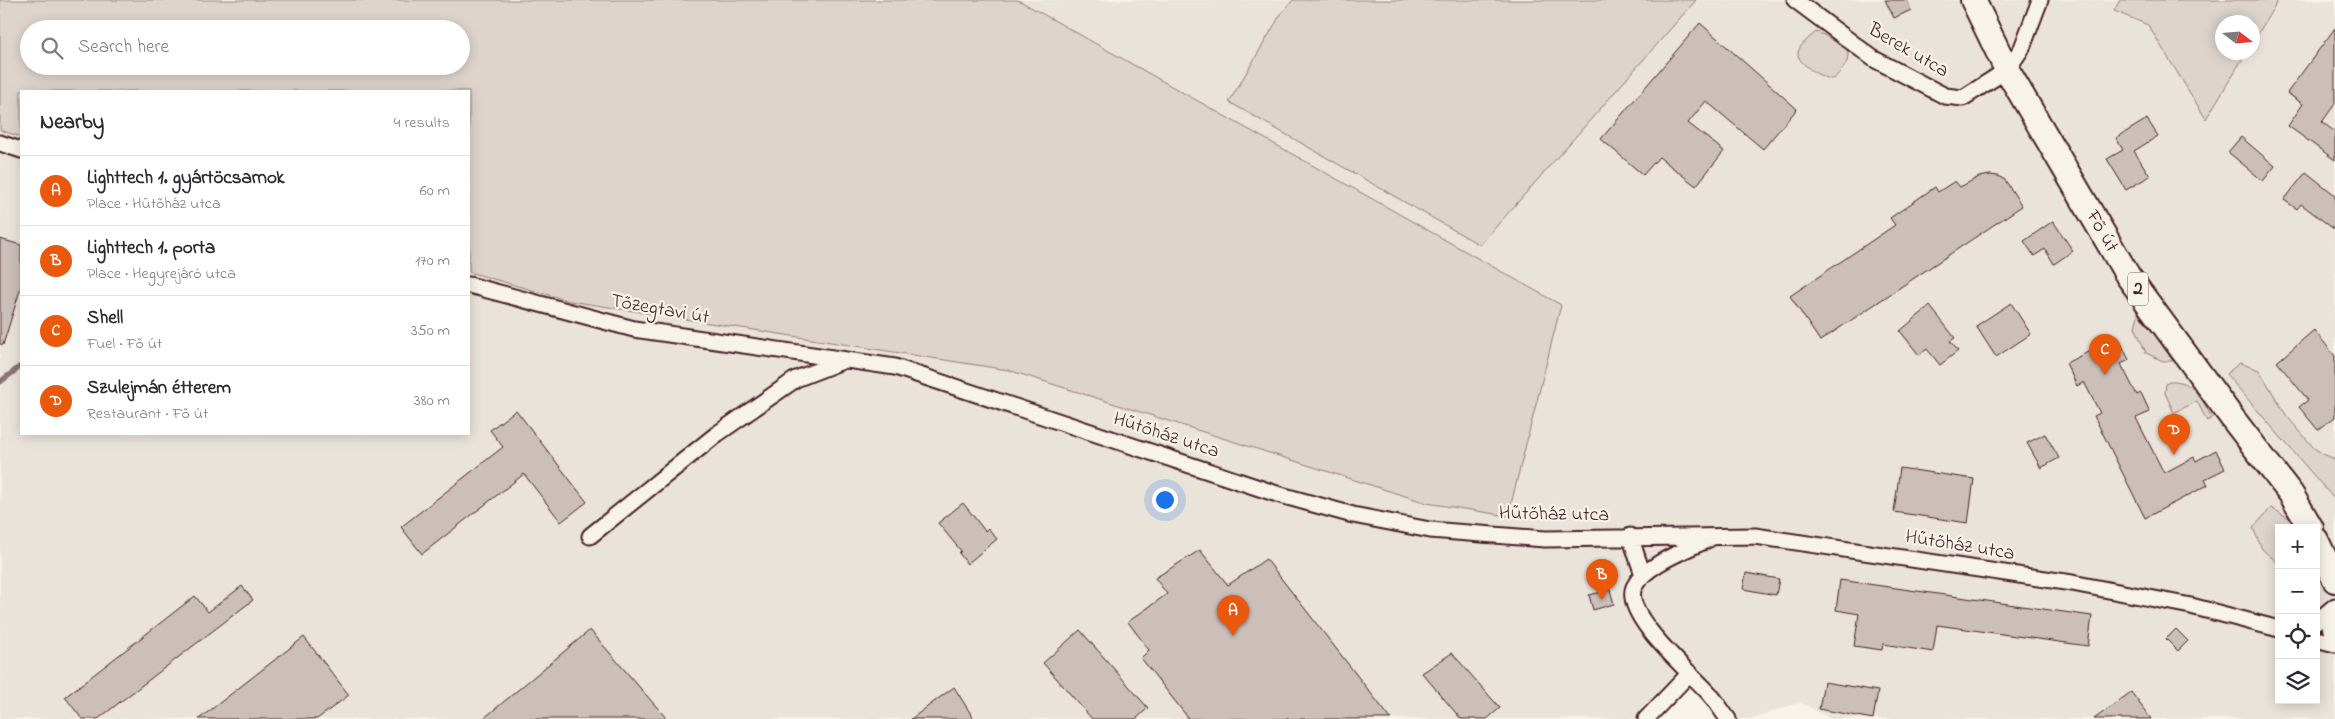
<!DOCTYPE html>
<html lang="en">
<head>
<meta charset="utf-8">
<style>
	:root { --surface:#fff; --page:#f2f2f3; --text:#2b2b33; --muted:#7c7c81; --line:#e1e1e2; --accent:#ea580c }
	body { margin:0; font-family:"Indie Flower",sans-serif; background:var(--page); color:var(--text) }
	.controls { position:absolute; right:15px; bottom:15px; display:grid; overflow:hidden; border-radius:0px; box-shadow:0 2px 12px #0003 }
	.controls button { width:45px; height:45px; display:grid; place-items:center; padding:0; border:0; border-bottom:1px solid var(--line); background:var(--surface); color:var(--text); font:25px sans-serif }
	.compass { position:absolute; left:2215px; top:15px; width:45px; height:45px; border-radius:50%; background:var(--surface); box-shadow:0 2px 12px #0003; rotate:106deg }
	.you { position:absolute; left:1164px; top:499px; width:18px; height:18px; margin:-12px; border:4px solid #fff; border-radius:50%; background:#1a73e8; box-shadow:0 0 0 8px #1a73e833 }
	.badge { display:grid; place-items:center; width:32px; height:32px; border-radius:50%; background:var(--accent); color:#fff; font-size:16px; font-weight:700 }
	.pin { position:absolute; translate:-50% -41px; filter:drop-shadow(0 1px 2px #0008) }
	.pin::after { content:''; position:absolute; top:26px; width:18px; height:15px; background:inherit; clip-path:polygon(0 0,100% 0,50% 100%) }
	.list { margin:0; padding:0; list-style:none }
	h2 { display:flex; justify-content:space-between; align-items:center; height:65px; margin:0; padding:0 20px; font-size:21px }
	h2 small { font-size:16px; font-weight:400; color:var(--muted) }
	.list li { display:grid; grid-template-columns:32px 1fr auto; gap:15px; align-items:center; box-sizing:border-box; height:70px; padding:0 20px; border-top:1px solid var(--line) }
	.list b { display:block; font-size:19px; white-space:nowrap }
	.list p { margin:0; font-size:16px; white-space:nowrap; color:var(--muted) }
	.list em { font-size:16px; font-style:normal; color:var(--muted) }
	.icon { flex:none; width:28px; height:28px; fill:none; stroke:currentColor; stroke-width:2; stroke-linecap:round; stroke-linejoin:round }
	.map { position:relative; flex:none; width:2335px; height:719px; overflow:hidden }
	.search { position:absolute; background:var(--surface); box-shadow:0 2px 12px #0003; left:20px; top:20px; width:450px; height:55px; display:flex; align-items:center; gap:12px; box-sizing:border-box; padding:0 18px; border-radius:28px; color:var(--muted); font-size:19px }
	.panel { position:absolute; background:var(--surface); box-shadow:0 2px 12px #0003; left:20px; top:90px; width:450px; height:345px; border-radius:0px }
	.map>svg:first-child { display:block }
</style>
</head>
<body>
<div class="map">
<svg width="2335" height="719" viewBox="0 0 2335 719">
	<rect width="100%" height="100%" fill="#f7f3e8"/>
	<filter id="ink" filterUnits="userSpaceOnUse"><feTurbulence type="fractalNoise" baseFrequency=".02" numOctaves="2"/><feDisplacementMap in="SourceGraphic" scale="10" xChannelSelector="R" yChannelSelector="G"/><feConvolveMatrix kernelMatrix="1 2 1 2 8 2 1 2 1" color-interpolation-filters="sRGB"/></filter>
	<g filter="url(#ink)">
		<!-- built -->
		<path fill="#eae3da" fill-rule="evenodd" d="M1018 0H2120L2114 11 2148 25 2206 119 2246 53 2252 52 2253 42 2278 0H2335V719H1831L1800 702 1752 719H1738L1720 695 1679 683 1641 719H0V130L21 137V434H469V272L570 301 1008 370 1427 503 1508 516 1561 305ZM2279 528H2316V700H2279Z"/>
		<!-- green -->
		<path fill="#ded4cc" stroke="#947a7c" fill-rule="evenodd" d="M0 0H1018L1561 305 1508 516 1427 503 1008 370 570 301 469 272V91H21V137L0 130ZM29 29H461V66H29Z
			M1293 0H1696L1480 245 1229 102 1281 14Z
			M2120 0H2278L2253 42 2252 22H2222V52L2246 53 2206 119 2148 25 2114 11Z
			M1816 32 1824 35 1847 49C1851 63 1842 69 1834 79 1824 80 1797 64 1798 53 1799 45 1810 37 1816 32Z
			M2139 311 2173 361H2163L2146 353 2135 327Z
			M2240 363 2259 370 2286 415 2314 448 2323 454 2335 459V500L2226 374Z
			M2170 381C2193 380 2202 399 2212 418L2207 421 2197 401 2174 413 2165 393 2166 384Z
			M2271 508 2298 523 2299 528H2279V564L2262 549 2253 528Z"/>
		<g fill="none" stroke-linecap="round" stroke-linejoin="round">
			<!-- stream -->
			<path stroke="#8e7275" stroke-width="5.5" d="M0 382 21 366"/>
		</g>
		<!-- building -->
		<path fill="#ccbfb9" stroke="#4a1f2b" d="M1885 0H1907L1911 10 1894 18Z
			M1700 23 1797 109 1763 149 1706 101 1688 123 1724 151 1696 186 1659 157 1643 175 1601 139Z
			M2335 28V104L2322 122 2335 132V160L2288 126 2303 104 2287 93Z
			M2147 119 2158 136 2134 151 2150 176 2126 190 2107 159 2123 150 2116 138Z
			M2241 137 2275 166 2263 181 2228 152Z
			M2306 172 2335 195V230L2301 204 2297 209 2284 200Z
			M1990 175 1998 176 2005 180 2022 206 1820 341 1790 296 1895 225 1890 218 1935 187 1938 192 1955 181 1960 187 1979 177Z
			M2053 221 2073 251 2054 264 2045 249 2034 256 2024 241Z
			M0 239 21 245V287L3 345 0 344Z
			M2011 303 2031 334 1996 357 1976 326Z
			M1930 306 1955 338 1950 341 1958 351 1940 365 1927 349 1919 355 1900 331Z
			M2314 330 2335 356V417L2318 430 2299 407 2308 400 2277 362Z
			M2118 337 2129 360 2121 364 2137 395 2141 393 2150 412 2136 418 2164 473 2194 457 2196 461 2216 450 2225 469 2205 479 2208 485 2145 518 2094 416 2100 413 2084 382 2077 386 2066 363Z
			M516 410 587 502 561 522 524 474 422 554 401 527 503 447 490 430Z
			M2045 434 2059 458 2041 468 2027 443Z
			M1900 468 1974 479 1968 523 1894 512Z
			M963 503 985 531 988 528 997 539 967 564 959 553 961 551 938 523Z
			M1200 550 1228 585 1266 559 1391 719H1189L1141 658 1149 650 1128 622 1167 594 1155 578Z
			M1746 573 1779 579 1776 595 1743 589Z
			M1840 580 2092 616 2088 646 1937 625 1933 652 1883 644 1882 650 1854 646 1859 614 1836 610Z
			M242 586 253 600 98 719H82L65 697 195 596 208 612Z
			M1610 590 1614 604 1593 610 1589 595Z
			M2176 629 2188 641 2178 651 2166 639Z
			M590 630 667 719H483Z
			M1080 630 1148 708 1136 719H1092L1043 663Z
			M304 637 349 695 317 719H199Z
			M1452 653 1500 708 1487 719H1461L1422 673Z
			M1824 682 1878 691 1873 719 1819 709Z
			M954 687 974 719H911Z
			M2131 692 2151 719H2094Z"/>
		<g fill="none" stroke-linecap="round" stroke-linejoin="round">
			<!-- minor casing -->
			<g stroke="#4a1f2b" stroke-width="19">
				<path id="minor" d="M1795 0 1874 59 1945 96 1963 98 2007 70 2022 48 2040 0
					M0 143 21 150
					M469 285 634 329 895 367 1277 494 1353 515 1430 530 1545 539 1755 536 2072 583 2191 606 2279 629
					M590 536 717 434 796 379 845 360
					M1630 536 1643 575
					M1711 538C1689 549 1645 564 1634 587 1622 615 1690 672 1707 691 1715 699 1721 710 1728 719
					M2316 622 2335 606
					M2316 639 2335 644
					M1646 719 1690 673"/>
			</g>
			<!-- primary casing -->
			<g stroke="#4a1f2b" stroke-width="28">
				<g id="primary">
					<path id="s1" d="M1973 0 2007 70 2128 276 2233 419 2291 494 2311 528"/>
					<path d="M2316 540 2335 580"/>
					<path d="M2335 613V628"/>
				</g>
			</g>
			<!-- minor -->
			<use href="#minor" stroke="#f7f3e8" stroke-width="15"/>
			<!-- primary -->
			<use href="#primary" stroke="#f7f3e8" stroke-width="24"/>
		</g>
	</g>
	<g text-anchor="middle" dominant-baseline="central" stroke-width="4.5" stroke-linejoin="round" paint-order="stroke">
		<!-- shield labels -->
		<rect fill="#f7f3e8" stroke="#7e5f64" stroke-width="1" x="2128" y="272.5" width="20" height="33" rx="4"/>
		<g font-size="19" font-weight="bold" fill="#4a1f2b">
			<text x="2138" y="289">2</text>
		</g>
		<!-- street labels -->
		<g font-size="20" fill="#4a1f2b" stroke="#f7f3e8">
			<text transform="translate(1908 51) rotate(30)">Berek utca</text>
			<text stroke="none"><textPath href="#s1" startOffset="265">Fő út</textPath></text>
			<text transform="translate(660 310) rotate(10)">Tőzegtavi út</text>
			<text transform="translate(1166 436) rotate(18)">Hűtőház utca</text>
			<text transform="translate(1554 515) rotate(1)">Hűtőház utca</text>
			<text transform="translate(1960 546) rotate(9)">Hűtőház utca</text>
		</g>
	</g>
</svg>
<div class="controls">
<button>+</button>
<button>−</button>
<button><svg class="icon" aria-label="locate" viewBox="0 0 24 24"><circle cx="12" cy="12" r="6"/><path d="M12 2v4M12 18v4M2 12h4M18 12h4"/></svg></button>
<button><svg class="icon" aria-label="layers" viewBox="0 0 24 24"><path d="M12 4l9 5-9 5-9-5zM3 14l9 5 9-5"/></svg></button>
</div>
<svg class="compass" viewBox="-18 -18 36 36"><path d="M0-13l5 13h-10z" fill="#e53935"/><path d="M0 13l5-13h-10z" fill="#7c7c81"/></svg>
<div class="you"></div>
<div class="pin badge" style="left:1233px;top:636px">A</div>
<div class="pin badge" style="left:1602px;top:600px">B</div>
<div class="pin badge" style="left:2105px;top:375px">C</div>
<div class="pin badge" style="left:2174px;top:455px">D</div>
<div class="search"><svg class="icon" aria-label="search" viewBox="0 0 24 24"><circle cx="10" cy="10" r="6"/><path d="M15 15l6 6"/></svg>Search here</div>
<section class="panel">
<h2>Nearby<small>4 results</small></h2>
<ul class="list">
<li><span class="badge">A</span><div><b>Lighttech 1. gyártöcsarnok</b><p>Place · Hűtőház utca</p></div><em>60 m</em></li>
<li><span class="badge">B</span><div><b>Lighttech 1. porta</b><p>Place · Hegyrejáró utca</p></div><em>170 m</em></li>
<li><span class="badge">C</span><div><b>Shell</b><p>Fuel · Fő út</p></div><em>350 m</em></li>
<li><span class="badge">D</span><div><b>Szulejmán étterem</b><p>Restaurant · Fő út</p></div><em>380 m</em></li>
</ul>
</section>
</div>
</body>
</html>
